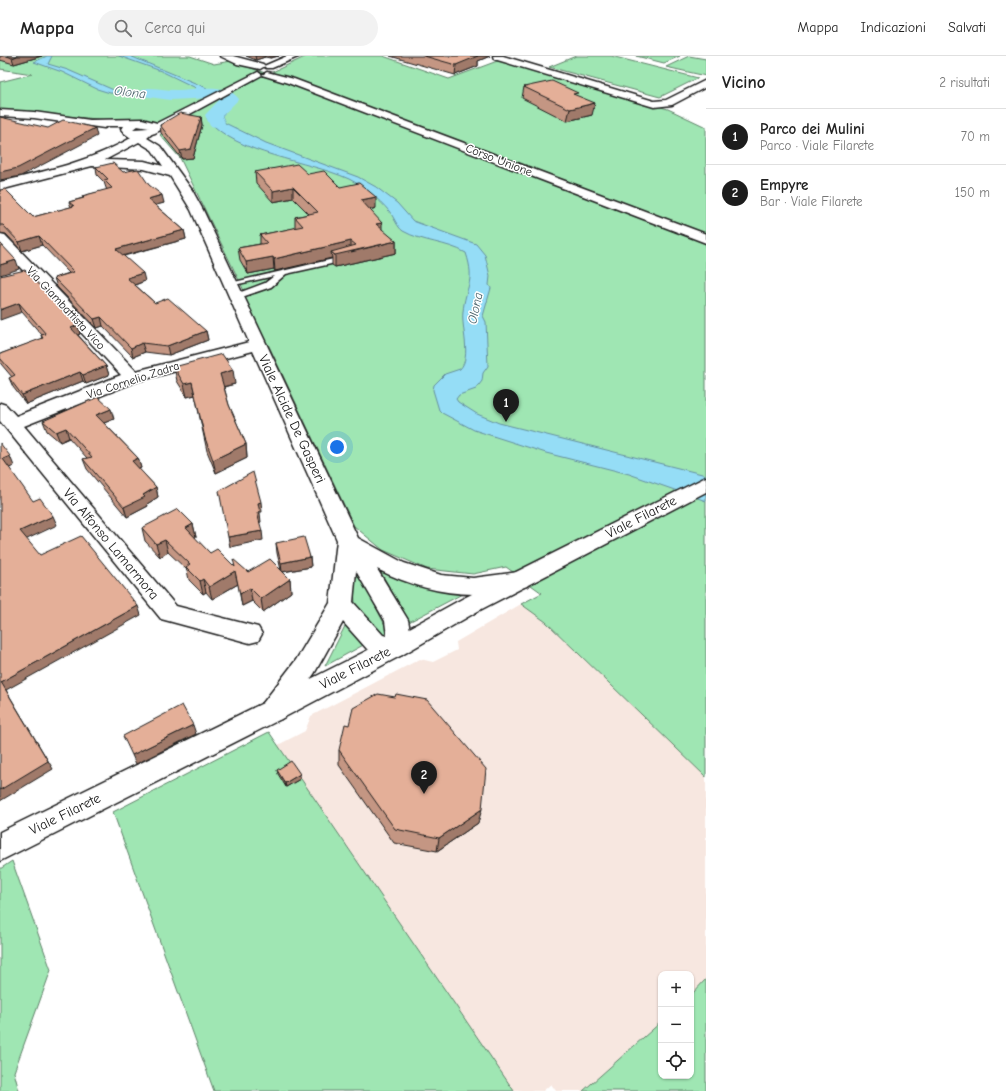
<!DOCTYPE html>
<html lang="it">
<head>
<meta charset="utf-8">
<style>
	:root { --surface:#fff; --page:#f2f2f2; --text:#222; --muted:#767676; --line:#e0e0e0; --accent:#1c1c1c }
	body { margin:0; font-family:"Comic Neue",sans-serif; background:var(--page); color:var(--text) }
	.controls { position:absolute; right:12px; bottom:12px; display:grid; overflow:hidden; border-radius:8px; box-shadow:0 1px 3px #0004 }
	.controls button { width:36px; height:36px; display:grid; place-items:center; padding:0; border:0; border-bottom:1px solid var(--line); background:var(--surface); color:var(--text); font:20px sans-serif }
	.you { position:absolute; left:337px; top:391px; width:14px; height:14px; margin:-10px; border:3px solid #fff; border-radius:50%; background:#1a73e8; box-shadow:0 0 0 6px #1a73e833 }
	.badge { display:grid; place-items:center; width:26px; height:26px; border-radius:50%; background:var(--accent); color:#fff; font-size:13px; font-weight:700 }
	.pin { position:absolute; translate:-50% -33px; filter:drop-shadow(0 1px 2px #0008) }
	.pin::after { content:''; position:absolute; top:21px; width:14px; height:12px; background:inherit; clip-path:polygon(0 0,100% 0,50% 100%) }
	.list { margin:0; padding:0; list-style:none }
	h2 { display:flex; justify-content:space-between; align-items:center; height:52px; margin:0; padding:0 16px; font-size:17px }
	h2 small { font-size:13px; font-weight:400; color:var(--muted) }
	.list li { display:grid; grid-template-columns:26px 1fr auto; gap:12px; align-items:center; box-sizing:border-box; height:56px; padding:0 16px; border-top:1px solid var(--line) }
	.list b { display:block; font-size:15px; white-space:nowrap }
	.list p { margin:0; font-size:13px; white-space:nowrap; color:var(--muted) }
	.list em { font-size:13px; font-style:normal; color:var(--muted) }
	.icon { flex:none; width:22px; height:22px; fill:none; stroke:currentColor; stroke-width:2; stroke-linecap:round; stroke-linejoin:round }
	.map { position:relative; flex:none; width:706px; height:1035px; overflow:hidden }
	header { display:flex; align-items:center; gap:24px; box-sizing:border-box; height:56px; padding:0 20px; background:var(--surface); border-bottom:1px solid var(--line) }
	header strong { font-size:19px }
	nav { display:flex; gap:22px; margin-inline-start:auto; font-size:14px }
	.search { width:280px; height:36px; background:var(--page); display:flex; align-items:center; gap:10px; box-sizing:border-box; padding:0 14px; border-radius:22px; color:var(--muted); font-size:15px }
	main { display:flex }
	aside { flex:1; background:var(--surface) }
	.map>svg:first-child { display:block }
</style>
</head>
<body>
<header>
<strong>Mappa</strong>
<div class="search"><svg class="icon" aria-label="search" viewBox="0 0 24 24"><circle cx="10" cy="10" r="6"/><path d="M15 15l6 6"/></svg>Cerca qui</div>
<nav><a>Mappa</a><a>Indicazioni</a><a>Salvati</a></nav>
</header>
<main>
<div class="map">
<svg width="706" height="1035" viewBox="0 0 706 1035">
	<rect width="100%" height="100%" fill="#fff"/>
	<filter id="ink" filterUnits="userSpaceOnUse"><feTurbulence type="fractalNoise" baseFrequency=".025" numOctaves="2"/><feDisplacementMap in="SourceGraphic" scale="8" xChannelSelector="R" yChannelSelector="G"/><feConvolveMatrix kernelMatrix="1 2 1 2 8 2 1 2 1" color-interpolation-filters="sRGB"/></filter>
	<g filter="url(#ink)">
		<!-- built -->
		<path fill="#f7e7e0" d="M521 548 546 566 706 721V923L691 939V918H661V966L583 1035H556L551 1028 543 1035H514L278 689 305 675 311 660 420 603 433 606 457 594 456 586Z"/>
		<!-- green -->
		<path fill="#9fe6b3" stroke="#5e8168" d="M0 0H190L214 8 231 5 268 18 307 0H383L449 23 500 4 668 53 706 71V721L546 566 521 548 542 537 506 511 473 518 427 513 383 494 354 470 268 288 265 287 244 242 247 241 180 102 160 79 166 72 153 71 142 76 108 64 0 54V26L32 18 0 13Z
			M576 0H611L698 22 660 41 549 11Z
			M636 0H680L664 7Z
			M689 0 706 3V20L666 11Z
			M352 504 390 579 380 580 363 561 355 547Z
			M376 508 468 535 407 567 397 544Z
			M347 566 367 587 325 610Z
			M269 676 514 1035H214L113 756Z
			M12 805 51 914 14 1016 19 1035H0V813Z
			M706 923V1035H583L661 966V1020H691V939Z"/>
		<!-- water -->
		<path fill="#95ddf6" stroke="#65909f" d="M47 0H52L48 8 68 14 116 35 179 38 196 33 194 31 161 15 119 0H130L207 32 193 39 177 40 110 37 97 33 62 16 34 6Z
			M227 36 237 42 222 60 225 67 266 87 358 121 376 131 397 147 413 165 476 188 485 199 490 220 489 229 491 232 483 260 486 266 488 310 483 317 482 325 476 333 459 339 456 343 458 346 477 358 499 367 706 419V445L629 418 546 397 474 374 442 357 439 354 433 334 434 329 445 318 460 313C472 301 461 272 463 256 465 230 476 227 466 197 447 186 422 186 403 175 397 171 394 161 389 155 379 143 363 130 349 123 307 104 237 99 207 63L210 56 224 44 218 41Z"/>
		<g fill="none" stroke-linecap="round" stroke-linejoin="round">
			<!-- river -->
			<path fill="#95ddf6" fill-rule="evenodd" d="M148 32C157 32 167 34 176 34 195 34 226 25 239 43L222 60 225 66 222 70 216 71 210 70 205 59 220 43 211 42 170 44 142 40 140 37 142 34Z"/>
			<!-- lane casing -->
			<g stroke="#1c1c1c" stroke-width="3">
				<path id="lane" d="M346 200 350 202 349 204 286 218 271 231 236 243 232 241 233 239 265 227 274 220 230 230 226 228Z"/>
			</g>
			<!-- street casing -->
			<g stroke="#1c1c1c" stroke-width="3">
				<path id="street" d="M287 0H300L272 12H266L264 10Z
					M493 0H503L654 45 666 44 706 24V31L672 49 654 51 494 3Z
					M150 72 155 75 147 82 160 90 192 134 203 154 358 482 404 507 441 519 473 522 519 516 527 518 530 524 527 530C475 546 424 537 377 513L408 564 411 579 402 599 394 602 367 593 343 566 314 618 281 663 272 666 263 663 259 655 263 647 296 604 330 547 337 484 253 295 138 325 24 370 176 550 258 571 262 578 258 585 250 587 161 563 0 365V347L6 349 16 360 121 319 0 190V178L5 179 136 315 249 286 191 154 170 120 144 113 92 110 0 134V126C46 115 89 106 131 82L123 76 125 74H133L139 77ZM139 86 152 94 163 110 144 105 105 104ZM356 515 385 565 387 580 383 579 353 546Z"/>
			</g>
			<!-- secondary casing -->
			<g stroke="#1c1c1c" stroke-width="3">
				<path id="secondary" d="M220 0H233L263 8 265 10 260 13 237 8Z
					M258 16 262 19 267 16 294 23 706 178V187L288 27 262 19 155 77C144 80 129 84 121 73L123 70H109L104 72 34 62 0 60V54L34 56 90 64 142 63 157 67ZM137 70 149 72 133 73Z
					M706 421V436L478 555 402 599 281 663 0 805V776L263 647 386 585 462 543Z"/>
			</g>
			<!-- lane -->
			<use href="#lane" fill="#fff" fill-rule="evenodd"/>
			<!-- street -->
			<use href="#street" fill="#fff" fill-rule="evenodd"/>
			<!-- secondary -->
			<use href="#secondary" fill="#fff" fill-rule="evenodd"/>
		</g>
		<!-- wall -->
		<path fill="#c49683" stroke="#1c1c1c" d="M0 0H42L14 8 0 4Z
			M246 0H279L270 2 265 1 256 4Z
			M390 0H490L478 5V10L455 19Z
			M524 31 577 40 592 59 567 65 522 42Z
			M201 61 202 69 193 102 182 103 161 77 160 69Z
			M96 111 123 116 149 129 164 147 155 149 184 174 186 183 124 200 145 225 135 229 155 247 206 275 208 284 169 299 145 296 133 301 103 270 97 272 57 231 54 222 69 217 42 189 22 195 6 178 0 177V134L33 161 71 151 69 146 83 142 82 140 107 134 106 132 104 126 97 119Z
			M255 116 308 118 340 131 376 152 370 154 382 174 396 185V197L335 211 332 209V202L275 215 274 213 248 218 240 204 238 192 260 188V179L295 172V161L309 158 293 142 273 146 256 127Z
			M0 220 80 278 78 279 106 310 109 319 86 328 83 325 26 348 13 331 9 322 12 321 1 308 0 306V298L42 283 41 279H42L22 256Z
			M174 311 235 328 224 331 229 349 246 388 247 402 216 417 207 395 195 339 187 341 177 325Z
			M114 363 104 367 138 402 141 412 139 413 156 431 158 441 147 448 148 450 127 461 87 413 83 403 87 402 69 382 60 386 47 375 43 365Z
			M193 468 196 481 195 482 210 497 234 511 248 516 281 514 277 497 276 487 310 501 311 511 283 516 290 523 291 536 263 556 252 545 242 550 238 528 212 543 206 536 203 538 189 524 187 514 168 496 160 501 145 485 142 472Z
			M339 694 478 767 437 795 394 787 339 709Z
			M277 714 300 723 286 731 278 718Z"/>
		<!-- shaded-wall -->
		<path fill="#a07a6a" stroke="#1c1c1c" d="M17 0H42L14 8 12 2Z
			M255 0H265V1L256 4Z
			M269 0H279L270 2Z
			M474 0H490L478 5V10L455 19 456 9Z
			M595 47 592 59 567 65 570 53Z
			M201 61 202 69 193 102 182 103 180 95Z
			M95 72 97 80 21 120 0 124V116Z
			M293 131V142L273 146V135Z
			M162 139 164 147 149 151 148 143Z
			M376 141V152L361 156V144Z
			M382 167V179L376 168Z
			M184 174 186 183 118 201 116 193Z
			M39 180 42 189 22 195 19 186Z
			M351 185V196L396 185V197L335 211V199L331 196 332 202 275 215 274 203Z
			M273 201 274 213 248 218 246 206Z
			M16 204 19 213 0 219V209Z
			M143 217 145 225 129 231 127 222Z
			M19 247 22 256 0 264V254Z
			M101 261 103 270 97 272 94 263Z
			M78 269 80 278 73 281 71 272Z
			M206 275 208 284 169 299 167 290Z
			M142 287 145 296 133 301 131 292Z
			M106 310 109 319 86 328 83 319Z
			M233 314 235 328 222 331 220 318Z
			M80 316 83 325 26 348 22 339Z
			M192 326 195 339 187 341 184 328Z
			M111 353 114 363 99 369 96 359Z
			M66 372 69 382 60 386 56 376Z
			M246 388 247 402 216 417 213 404Z
			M10 400 14 410 7 413 3 403Z
			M138 402 141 412 135 415 132 405Z
			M156 431 158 441 147 448 148 450 127 461 124 451Z
			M261 446 262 456H259L258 447Z
			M257 457H260L261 466 259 467Z
			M53 460 57 469 25 484 20 475Z
			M193 468 196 481 189 485 186 472Z
			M262 475 263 484 230 491 228 481Z
			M165 484 168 496 160 501 156 488Z
			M310 501 311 511 282 516 281 507Z
			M235 515 238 528 212 543 209 531Z
			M203 523 206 536 203 538 200 525Z
			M290 523 291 536 263 556 261 543Z
			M250 532 252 545 242 550 240 538Z
			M138 550 141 559 6 634 53 713 0 745 1 626Z
			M193 669 196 678 136 708 132 699Z
			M300 718V723L286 731 285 727Z
			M482 753 478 767 437 795 439 782Z"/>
		<!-- building -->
		<path fill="#e4af98" stroke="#1c1c1c" d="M7 0H17L12 2Z
			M424 0H478L456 9Z
			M552 25 578 37 573 38 595 47 570 53 524 31Z
			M180 57 201 61 191 93 180 95 160 69Z
			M0 61 48 72 63 64 95 72 18 112 0 116Z
			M113 107 123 116 138 113 149 129 162 139 148 143 184 174 116 193 143 217 127 222 155 247 168 242 206 275 167 290 142 287 131 292 101 261 94 263 54 222 74 216 39 180 19 186 3 169H0V134L5 133 33 161 74 150 69 146 84 142 82 140 112 132 104 124 108 123 96 111Z
			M297 108 308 118 324 115 340 131 359 127 376 141 361 144 382 167 376 168 396 185 335 199 331 196 356 189 351 185 274 203 273 201 246 206 238 192 267 187 260 179 303 170 295 161 318 156 293 131 273 135 255 116Z
			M0 187 16 204 0 209Z
			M25 214 78 269 71 272 106 310 83 319 80 316 22 339 9 322 15 319 0 302V298L43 282 41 279 46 278 19 247 0 254V220Z
			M222 298 233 314 220 318 229 349 246 388 213 404 205 382 192 326 184 328 174 311Z
			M98 341 111 353 96 359 138 402 132 405 156 431 143 439 145 441 124 451 83 403 92 401 66 372 56 376 43 365Z
			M0 387 10 400 3 403 33 445 40 442 53 460 20 475 40 499 81 480 138 550 1 626 48 705 0 734Z
			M253 416 261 446 258 447 260 457H257L262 475 228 481 219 435Z
			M178 453 193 468 186 472 210 497 217 493 235 511 233 503 248 516 270 503 290 523 261 543 250 532 240 538 235 515 209 531 203 523 200 525 186 511 190 508 165 484 156 488 142 472Z
			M304 481 310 501 281 507 276 487Z
			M378 638 395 641 396 638 427 644 486 713 482 753 439 782 395 773 339 694 345 668 349 669 353 652Z
			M182 649 193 669 132 699 123 680Z
			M291 705 300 718 285 727 277 714Z"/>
	</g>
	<g text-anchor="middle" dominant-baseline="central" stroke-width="3" stroke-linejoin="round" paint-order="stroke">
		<!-- far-street labels -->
		<g font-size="12" fill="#1c1c1c" stroke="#fff">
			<text transform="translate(499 104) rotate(21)">Corso Unione</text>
			<text transform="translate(66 252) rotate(47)">Via Giambattista Vico</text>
			<text transform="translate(133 324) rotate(-18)">Via Cornelio Zadra</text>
		</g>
		<!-- far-water labels -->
		<g font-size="13" font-style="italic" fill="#466068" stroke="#fff">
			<text transform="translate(130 36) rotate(6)">Olona</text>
			<text transform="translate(475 252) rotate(-78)">Olona</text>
		</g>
		<!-- street labels -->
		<g font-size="14" fill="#1c1c1c" stroke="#fff">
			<text transform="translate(292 363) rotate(65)">Viale Alcide De Gasperi</text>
			<text transform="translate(641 461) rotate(-27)">Viale Filarete</text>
			<text transform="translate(111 488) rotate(50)">Via Alfonso Lamarmora</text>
			<text transform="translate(355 612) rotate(-27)">Viale Filarete</text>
			<text transform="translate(65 758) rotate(-26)">Viale Filarete</text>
		</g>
	</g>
</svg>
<div class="controls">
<button>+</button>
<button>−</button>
<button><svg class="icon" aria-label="locate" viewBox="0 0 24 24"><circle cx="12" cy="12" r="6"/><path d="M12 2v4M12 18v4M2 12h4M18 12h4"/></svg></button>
</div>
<div class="you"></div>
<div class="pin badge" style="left:506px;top:366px">1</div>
<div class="pin badge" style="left:424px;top:738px">2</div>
</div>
<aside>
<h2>Vicino<small>2 risultati</small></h2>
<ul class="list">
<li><span class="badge">1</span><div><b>Parco dei Mulini</b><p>Parco · Viale Filarete</p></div><em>70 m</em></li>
<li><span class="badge">2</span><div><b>Empyre</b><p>Bar · Viale Filarete</p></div><em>150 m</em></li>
</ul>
</aside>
</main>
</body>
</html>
